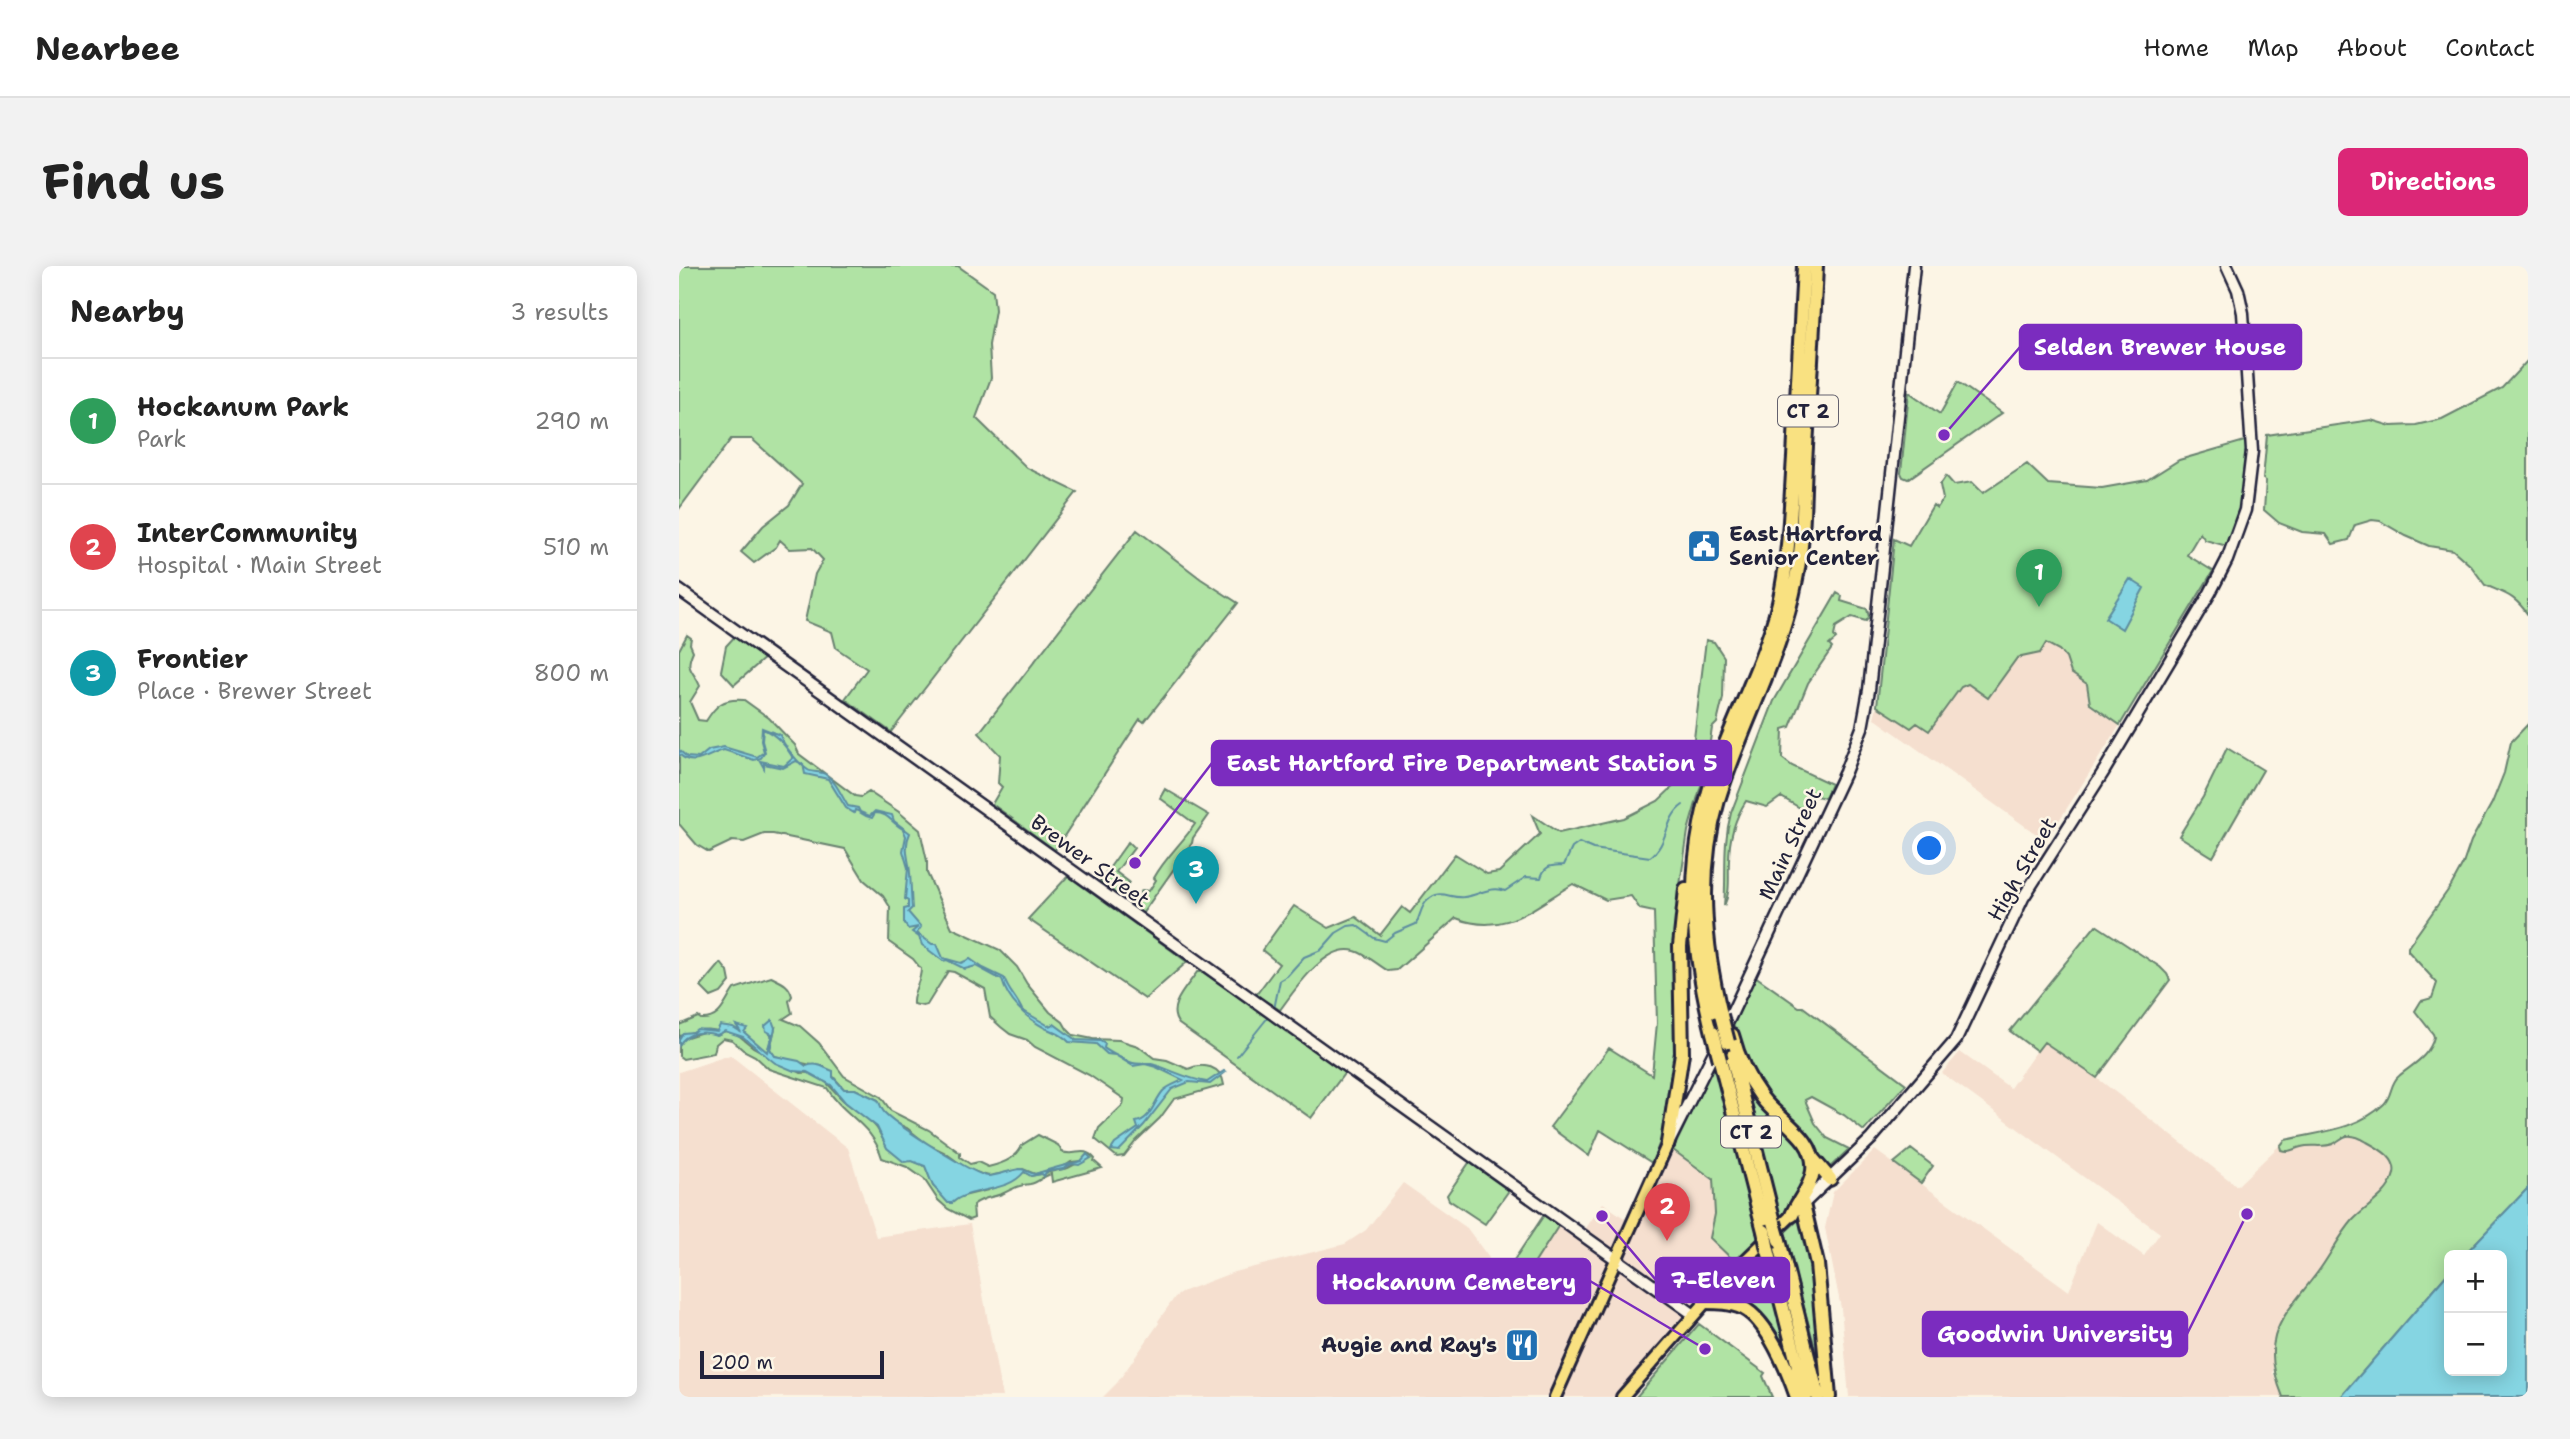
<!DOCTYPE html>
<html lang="en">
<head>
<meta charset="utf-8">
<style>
	:root { --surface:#fff; --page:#f2f2f2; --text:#222; --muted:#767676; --line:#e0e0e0; --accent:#db2777 }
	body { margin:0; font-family:"Shantell Sans",sans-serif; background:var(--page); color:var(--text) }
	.controls { position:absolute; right:21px; bottom:21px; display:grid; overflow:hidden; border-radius:10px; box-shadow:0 4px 18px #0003 }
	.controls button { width:63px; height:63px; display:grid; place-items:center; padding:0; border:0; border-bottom:2px solid var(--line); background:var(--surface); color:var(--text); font:35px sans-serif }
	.scale { position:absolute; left:21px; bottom:18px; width:184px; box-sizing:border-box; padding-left:7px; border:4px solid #22223b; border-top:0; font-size:19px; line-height:24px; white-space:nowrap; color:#22223b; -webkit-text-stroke:5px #fcf5e5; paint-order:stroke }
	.you { position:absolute; left:1251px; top:583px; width:24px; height:24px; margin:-18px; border:5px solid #fff; border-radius:50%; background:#1a73e8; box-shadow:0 0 0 10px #1a73e833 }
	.badge { display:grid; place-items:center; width:46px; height:46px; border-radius:50%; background:var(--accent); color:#fff; font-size:23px; font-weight:700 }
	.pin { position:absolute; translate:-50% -58px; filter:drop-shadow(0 2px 4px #0008) }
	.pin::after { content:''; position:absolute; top:37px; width:24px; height:21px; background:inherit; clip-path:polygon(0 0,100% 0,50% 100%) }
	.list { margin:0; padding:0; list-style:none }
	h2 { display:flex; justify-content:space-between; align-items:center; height:91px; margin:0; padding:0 28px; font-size:30px }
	h2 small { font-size:23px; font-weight:400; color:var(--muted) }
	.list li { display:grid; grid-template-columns:46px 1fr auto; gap:21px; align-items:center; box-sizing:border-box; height:126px; padding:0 28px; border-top:2px solid var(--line) }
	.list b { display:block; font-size:26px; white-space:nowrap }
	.list p { margin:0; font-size:23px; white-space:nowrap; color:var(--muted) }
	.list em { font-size:23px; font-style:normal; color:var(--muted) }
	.map { position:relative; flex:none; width:1849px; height:1131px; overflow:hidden; border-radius:10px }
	header { display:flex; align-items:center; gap:42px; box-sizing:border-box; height:98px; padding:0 35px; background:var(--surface); border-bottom:2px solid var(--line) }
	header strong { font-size:33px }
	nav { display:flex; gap:38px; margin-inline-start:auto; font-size:24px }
	.intro { display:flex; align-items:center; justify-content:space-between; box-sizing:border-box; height:168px; padding:0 42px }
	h1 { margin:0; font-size:49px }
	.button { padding:18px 32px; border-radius:10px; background:var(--accent); color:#fff; font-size:24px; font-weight:700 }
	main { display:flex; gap:42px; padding:0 42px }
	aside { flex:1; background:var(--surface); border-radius:10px; box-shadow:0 4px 18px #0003 }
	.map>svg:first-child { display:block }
</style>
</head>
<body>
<header>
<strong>Nearbee</strong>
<nav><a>Home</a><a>Map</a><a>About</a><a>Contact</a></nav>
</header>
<div class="intro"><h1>Find us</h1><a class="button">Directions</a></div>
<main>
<aside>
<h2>Nearby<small>3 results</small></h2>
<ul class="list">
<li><span class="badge" style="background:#2e9e5b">1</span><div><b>Hockanum Park</b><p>Park</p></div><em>290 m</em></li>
<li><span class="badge" style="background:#e0444e">2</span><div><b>InterCommunity</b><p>Hospital · Main Street</p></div><em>510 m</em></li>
<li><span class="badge" style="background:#0f9aa8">3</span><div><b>Frontier</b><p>Place · Brewer Street</p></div><em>800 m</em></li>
</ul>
</aside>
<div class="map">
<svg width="1849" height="1131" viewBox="0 0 1849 1131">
	<rect width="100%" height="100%" fill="#fcf5e5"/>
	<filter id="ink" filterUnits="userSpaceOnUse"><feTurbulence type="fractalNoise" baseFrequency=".0143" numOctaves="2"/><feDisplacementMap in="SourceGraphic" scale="14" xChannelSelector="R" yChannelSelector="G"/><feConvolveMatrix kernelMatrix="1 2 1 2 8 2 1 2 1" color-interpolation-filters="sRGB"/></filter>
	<g filter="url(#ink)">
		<!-- built -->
		<path fill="#f5dfcf" d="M1366 377 1380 384 1387 392 1391 405 1408 418 1409 435 1412 440 1441 459 1367 575 1195 452 1198 440 1232 462 1238 457 1249 465 1282 421 1289 418 1309 432 1338 392 1358 386Z
			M1364 776 1418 812 1558 920 1602 878 1601 882 1608 886 1624 880 1653 879 1671 870 1686 875 1702 884 1714 895V911L1705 926 1687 942 1660 973 1638 1008 1627 1020 1594 1075V1107L1604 1131H1170L1162 1042 1146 962 1154 926 1196 884 1390 1025 1418 956 1465 990 1481 967 1263 807 1281 786 1331 822Z
			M51 789 169 882 197 971 291 958 323 1131H0V806Z
			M991 881 1034 913 1036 948 1031 972 1057 997 1016 1038 936 1131H424L438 1117 480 1057 479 1055 496 1031 505 1025 555 1006 666 978 687 964 724 917 788 962 810 992 796 1011 830 1036 880 959 890 954 905 965 924 937 948 954 958 956Z"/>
		<!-- green -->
		<path fill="#b0e3a4" stroke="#698270" stroke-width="2" d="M0 0H279L314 25 316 44 310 79 312 112 297 152 348 202 398 226 212 466 166 433 188 403 157 382 153 366 126 355 136 308 144 294 133 282 111 283 101 274 97 281 75 297 62 286 84 260 110 239 123 218 73 173H52L0 243Z
			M1849 94V349C1836 329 1826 328 1806 319L1792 300 1774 284 1750 280 1727 270 1701 255 1693 254 1676 259 1670 274 1654 278 1647 268 1623 266 1600 257 1585 244 1587 215 1584 213 1588 169 1692 154 1712 160 1737 159 1763 153 1823 122Z
			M1279 116 1323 147 1229 213 1224 211 1222 207 1230 126 1261 148Z
			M1569 174C1568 211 1564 246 1548 280L1526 274 1521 267 1508 289 1534 305 1441 459 1411 438 1408 418 1392 407 1387 392 1380 384 1367 377 1361 387 1338 392 1309 432 1289 418 1282 421 1250 465 1238 457 1232 462 1198 440 1215 273 1230 280 1254 239 1258 242 1264 233 1261 219 1267 210 1275 219 1293 216 1304 227 1348 198 1369 218 1423 222 1468 214 1500 194Z
			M458 264 522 313 559 337 465 456 461 453 376 584 313 538 323 521 319 517 321 489 300 467Z
			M1158 327 1163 330 1162 335 1188 343 1190 351 1187 355 1173 351 1157 361 1155 370 1157 373 1150 379 1153 382 1129 417 1111 461 1104 463 1103 492 1113 500 1152 518 1146 532 1137 530 1127 531 1128 546 1102 531 1088 541 1067 535C1056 552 1050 574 1050 595 1049 611 1052 626 1045 640 1048 607 1043 580 1052 547L1095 435Z
			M8 369 12 372 11 378 14 385C5 405 15 404 21 420L11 436 19 454 27 455C37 439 44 432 65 434L90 452 116 479 120 488 176 530 182 531 190 526 220 546 241 564 248 595V607L273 662 321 684 338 701 348 718 371 746 384 756 388 763 394 769 414 773 440 774 459 780 475 792 488 794 509 803C524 796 543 800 545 819L495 833 481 852 457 875 445 890 438 891 416 873 420 862 444 839 445 833 410 809 356 781 348 774 331 768 322 761 311 751 306 723 275 706 269 705 248 739 244 740 234 738C233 725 242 716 242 703L234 693 210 676 211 641 204 630 185 614 166 583 94 568H85L65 576 53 575 30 586 18 579 0 558V384Z
			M57 369 87 391 55 419 42 405 47 380Z
			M1027 374 1035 376 1045 391 1044 432 1038 457 1033 462 1027 502 1009 565 1002 612 996 656 995 819 983 870 973 897 921 864 910 890 871 861 930 782 973 809 978 757 975 646 961 643 952 630 927 634 894 618C853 642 826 671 777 652L718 704 709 705C699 699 687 688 676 685 647 676 615 725 601 744L577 729 600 698 583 684 615 640 650 662 677 651 701 669 723 641 731 647 776 588 808 608 820 606 861 568 853 549 880 567 945 552 979 535 1002 513 1013 489Z
			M1849 458V922L1785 989H1770V1006L1662 1131H1604C1579 1070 1603 1053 1638 1007 1651 990 1660 970 1674 954 1687 940 1708 930 1714 911 1721 894 1701 883 1688 876 1683 873 1674 869 1668 870 1663 871 1658 876 1654 878 1644 882 1632 878 1622 881 1614 883 1610 887 1602 884L1601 880 1606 874C1641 866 1678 864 1705 838 1713 830 1711 817 1720 810 1734 798 1750 791 1755 771L1754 768 1736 745 1742 735 1753 732 1758 717 1729 685V681L1772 620 1784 598 1792 575 1813 537 1825 507 1832 476Z
			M1548 482 1584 504 1534 591 1500 570 1524 531Z
			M486 523 530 549 514 572 513 577 463 648 454 641 463 624 470 625 477 614 475 612C486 592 503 577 516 558L481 532Z
			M449 576 455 582 437 606 450 616 440 631 421 615Z
			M389 610 492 684 508 696 466 733 349 653Z
			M1417 659 1481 701 1488 708 1491 714 1418 812 1365 776 1358 785 1331 765Z
			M42 697 49 706 51 716 42 727 32 731 22 721Z
			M518 706H524L667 805 632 852 500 758C486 741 508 721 518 706Z
			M1076 710 1120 741H1124L1227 818 1185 865 1165 849 1132 831 1126 834 1136 857 1148 872 1170 883 1147 905 1132 872 1096 839 1075 814 1063 791 1053 758Z
			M92 711C102 716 110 718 113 730L110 735 113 747 104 753 121 760 140 777 165 810 202 831 212 845 250 864 281 887V891L291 898 299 896 309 901C322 898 339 892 343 879L359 869 379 879 383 886C398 891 404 879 416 893L415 895 423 902 373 916 372 908C364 910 359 917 351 918 340 919 335 922 325 927 315 932 305 930 294 939L295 952 290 954 269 943 259 934 245 913 228 901 203 892C192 856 165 851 148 822L90 803 76 790 64 784 53 774 44 772 37 778 35 787 4 793 0 790V779L5 772 27 765 38 769 46 765 58 768 74 781 122 807C143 804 153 825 166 836 176 844 188 850 196 860 201 865 202 873 208 878 218 888 233 895 246 900L254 920 273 937 280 931 309 924 345 906 352 910 389 902 402 895 392 896 386 900 356 908 344 903 310 910 302 908 287 902 265 886 248 878 228 862 217 857 203 845 199 834 176 823H165L145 800C127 800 113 794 96 790L91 783 96 762 91 766 93 771 88 786C67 775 68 761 42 762L38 765C26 761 13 766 1 770L0 773V759L19 751 22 753C42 754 45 737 55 723Z
			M1035 798 1080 974 1057 997 1031 972 1036 948 1034 913 994 884Z
			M1066 813C1082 831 1121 869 1128 889 1135 912 1116 937 1101 951Z
			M1232 883 1254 900 1242 917 1215 897Z
			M792 894 831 923 806 958 770 934 768 929Z
			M865 949 880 959 832 1034 804 1014 823 1010 828 998 835 994Z
			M1124 950 1135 995 1142 1104 1105 967Z
			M1082 988 1084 989 1114 1107 1083 1055 1036 1032Z
			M1020 1058 1086 1107 1084 1110 1093 1131H957Z"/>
		<!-- water -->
		<path fill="#85d5e2" stroke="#5d8d9f" stroke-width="2" d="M1451 313 1465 322 1443 363 1426 352Z
			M83 462 101 469C104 479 121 499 129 504 134 507 141 505 146 508 157 515 162 529 169 540L179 542 181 546 191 550 196 545 213 549 215 555 231 567C224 582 230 592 231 607 232 620 232 630 233 642L229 646 242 661 238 667 253 678H258L264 692 282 697 291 693 304 702 325 712C329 725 338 732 343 744L370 760 375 758 397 774 421 775 426 778 425 782C428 785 449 796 454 797 461 799 468 796 476 799 495 805 508 813 528 816L545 805 547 806 531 818 510 816 493 823 465 859 440 885 432 884 436 878 459 862 457 856C472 854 475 835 484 825 489 820 498 817 504 814L477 801 466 798 454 800 436 789 428 788 417 778 390 776C382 767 376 767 366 762 347 752 329 735 323 714L297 700 286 703 268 694 264 695 243 679 240 671 233 666 239 661 229 663 225 657V643L229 642V635L226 633 229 602 224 585 227 570 224 563C212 557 210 547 196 547L193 552C183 550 182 545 176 544L175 547 167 542 149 513 126 508 124 498 117 495 104 502 85 498V502L81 495 105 500 114 492C106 479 98 469 84 463L83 475 86 486 82 492 75 494 45 484C29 488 15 503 0 488V484L8 491 20 492 30 484 45 481 78 491 85 486 82 475Z
			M93 754 96 762 91 783 96 790 120 795 127 800C139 796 143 801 154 805V811L165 823H176L199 834C202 839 202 844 207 848 217 858 296 910 309 910 319 910 330 904 341 903 346 903 350 907 356 908 370 903 387 899 402 895L408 888 412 892 400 899 393 898 384 903 367 906 365 910 363 908 352 910 345 906C328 928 292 920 273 937H269L254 920 246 900 233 895 225 896 208 882 198 861 166 836 152 819 128 806 115 805 96 797 64 771 46 765 38 769C24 764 8 766 0 779V773L4 767 14 766 18 763 38 765 41 759 54 761 62 766 57 759 68 762 65 766 88 786 93 768 87 765 86 760Z
			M1849 922V1131H1662L1770 1006V1105H1823V989H1785Z"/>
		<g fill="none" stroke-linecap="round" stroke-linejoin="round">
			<!-- stream -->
			<path stroke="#5d8d9f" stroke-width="2" d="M595 743 601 714 608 710 625 691 642 684 657 667 669 660 677 659 695 672 706 675 716 667 737 658C741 651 742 639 749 634 761 622 771 633 785 631 798 630 813 619 826 625L847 611 862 612C866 598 873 600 885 599L893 582 900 577 914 583 971 591C990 578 985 552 1004 539
				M558 790 590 750"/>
			<!-- secondary casing -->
			<g stroke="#22223b" stroke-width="15">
				<path id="secondary" d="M0 324 1014 1048
					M1045 764 1166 506 1183 462 1190 424 1235 0
					M991 874 1039 778
					M1119 943 1192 873 1277 774 1344 632 1425 505 1531 327 1548 294 1566 244 1573 185 1564 47 1559 24 1548 0"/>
			</g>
			<!-- primary casing -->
			<g stroke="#22223b" stroke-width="16">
				<path id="primary" d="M876 1131 989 877
					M943 1131 1047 1013 1113 949"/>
			</g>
			<!-- motorway casing -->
			<g stroke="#22223b" stroke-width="18">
				<path id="motorway" d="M1042 749C1025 678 1018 605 1039 534 1062 459 1102 391 1117 313 1125 275 1124 235 1126 197 1130 131 1134 66 1137 0
					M1034 767C1009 667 1005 584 1043 487 1064 433 1092 380 1103 323 1111 279 1112 235 1115 191 1118 127 1122 64 1125 0
					M1053 769C1059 792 1069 813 1083 832 1100 855 1138 872 1134 905 1132 922 1119 934 1113 949
					M1053 790 1095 956
					M1041 794 1085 965
					M989 877 1003 787 1001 680 1007 623
					M1134 893 1151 913
					M1124 938 1138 998 1150 1131
					M1100 974 1139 1131
					M1089 984 1127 1131
					M1025 1036C1038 1036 1052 1036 1064 1042 1089 1055 1109 1105 1118 1131"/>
			</g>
			<!-- secondary -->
			<use href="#secondary" stroke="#fcf5e5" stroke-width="10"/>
			<!-- primary -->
			<use href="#primary" stroke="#f9e181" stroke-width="10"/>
			<!-- motorway -->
			<use href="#motorway" stroke="#f9e181" stroke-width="12"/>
			<!-- motorway-bridge casing -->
			<g stroke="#22223b" stroke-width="18" stroke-linecap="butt">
				<path id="motorway-bridge" d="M1042 749 1049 776
					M1034 767 1041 794
					M1095 956 1100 974
					M1085 965 1089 984"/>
			</g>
			<!-- motorway-bridge -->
			<use href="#motorway-bridge" stroke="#f9e181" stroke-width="12"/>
		</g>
	</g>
	<!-- icons -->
	<defs>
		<g id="civic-square" transform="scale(1.75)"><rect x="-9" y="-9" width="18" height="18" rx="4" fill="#1f6fb2" stroke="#fcf5e5"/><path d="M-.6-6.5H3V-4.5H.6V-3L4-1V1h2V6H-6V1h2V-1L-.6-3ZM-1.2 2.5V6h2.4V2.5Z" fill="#fff"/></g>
		<g id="restaurant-square" transform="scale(1.75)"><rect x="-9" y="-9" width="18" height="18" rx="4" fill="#1f6fb2" stroke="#fcf5e5"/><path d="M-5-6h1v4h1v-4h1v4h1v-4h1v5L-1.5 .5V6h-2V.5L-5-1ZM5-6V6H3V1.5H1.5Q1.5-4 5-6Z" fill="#fff"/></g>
	</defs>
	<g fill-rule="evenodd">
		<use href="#civic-square" x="1025" y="280"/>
		<use href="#restaurant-square" x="843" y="1079"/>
	</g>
	<g text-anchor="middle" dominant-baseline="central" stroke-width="5" stroke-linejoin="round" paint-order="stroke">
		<!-- shield labels -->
		<g fill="#fcf5e5" stroke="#63616e" stroke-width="2">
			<rect x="1099" y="129.5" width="60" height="31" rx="5"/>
			<rect x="1042" y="850.5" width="60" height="31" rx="5"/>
		</g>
		<g font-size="19" font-weight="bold" fill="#22223b">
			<text x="1129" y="145">CT 2</text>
			<text x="1072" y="866">CT 2</text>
		</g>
		<!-- poi labels -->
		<g font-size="21" font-weight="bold" fill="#22223b" stroke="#fcf5e5" text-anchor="start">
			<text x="1050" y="268">East Hartford<tspan x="1050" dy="24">Senior Center</tspan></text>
			<text x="818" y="1079" text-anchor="end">Augie and Ray's</text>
		</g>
		<!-- street labels -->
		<g font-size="21" fill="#22223b" stroke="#fcf5e5">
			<text transform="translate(1111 578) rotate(-65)">Main Street</text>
			<text transform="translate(411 595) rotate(36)">Brewer Street</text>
			<text transform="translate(1343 603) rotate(-60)">High Street</text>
		</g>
	</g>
	<!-- callouts -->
	<path fill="none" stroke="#7b2cbf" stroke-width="2.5" d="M1265 169L1341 81M456 597L533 497M923 950L977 1014M1026 1083L911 1015M1568 948L1508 1068"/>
	<g fill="#7b2cbf" stroke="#fcf5e5" stroke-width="2.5">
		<circle cx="1265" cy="169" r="7"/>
		<circle cx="456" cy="597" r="7"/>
		<circle cx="923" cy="950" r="7"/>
		<circle cx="1026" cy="1083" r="7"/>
		<circle cx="1568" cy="948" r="7"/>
	</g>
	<g fill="#7b2cbf" stroke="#7b2cbf" stroke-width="2.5">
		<rect x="1341" y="59" width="281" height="44" rx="7"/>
		<rect x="533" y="475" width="519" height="44" rx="7"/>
		<rect x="977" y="992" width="133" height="44" rx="7"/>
		<rect x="639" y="993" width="272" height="44" rx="7"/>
		<rect x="1244" y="1046" width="264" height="44" rx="7"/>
	</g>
	<g font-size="23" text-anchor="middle" font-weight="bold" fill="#fff">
		<text x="1481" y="89">Selden Brewer House</text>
		<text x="793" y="505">East Hartford Fire Department Station 5</text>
		<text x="1044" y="1022">7-Eleven</text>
		<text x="775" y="1024">Hockanum Cemetery</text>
		<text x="1376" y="1076">Goodwin University</text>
	</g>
</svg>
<div class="controls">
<button>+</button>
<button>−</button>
</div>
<div class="scale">200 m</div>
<div class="you"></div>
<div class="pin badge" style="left:1360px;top:341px;background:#2e9e5b">1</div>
<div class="pin badge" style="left:988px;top:975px;background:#e0444e">2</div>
<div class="pin badge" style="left:517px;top:638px;background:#0f9aa8">3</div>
</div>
</main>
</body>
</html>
